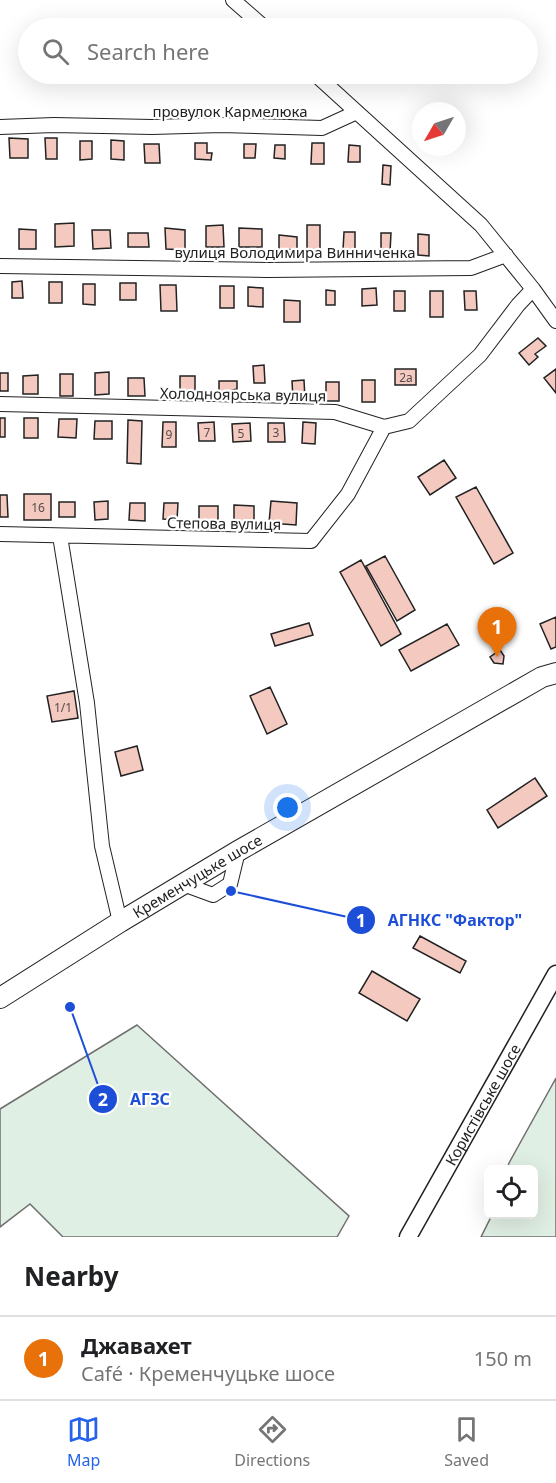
<!DOCTYPE html>
<html lang="en">
<head>
<meta charset="utf-8">
<style>
	:root { --surface:#fff; --page:#f2f2f2; --text:#202124; --muted:#757577; --line:#e0e0e0; --accent:#2563eb }
	body { margin:0; font-family:"Noto Sans",sans-serif; background:var(--page); color:var(--text) }
	.controls { position:absolute; right:18px; bottom:18px; display:grid; overflow:hidden; border-radius:9px; box-shadow:0 6px 24px #0002 }
	.controls button { width:54px; height:54px; display:grid; place-items:center; padding:0; border:0; border-bottom:2px solid var(--line); background:var(--surface); color:var(--text); font:30px sans-serif }
	.compass { position:absolute; left:412px; top:102px; width:54px; height:54px; border-radius:50%; background:var(--surface); box-shadow:0 6px 24px #0002; rotate:231deg }
	.you { position:absolute; left:288px; top:808px; width:21px; height:21px; margin:-15px; border:4px solid #fff; border-radius:50%; background:#1a73e8; box-shadow:0 0 0 9px #1a73e833 }
	.badge { display:grid; place-items:center; width:39px; height:39px; border-radius:50%; background:var(--accent); color:#fff; font-size:20px; font-weight:700 }
	.pin { position:absolute; translate:-50% -50px; filter:drop-shadow(0 2px 3px #0008) }
	.pin::after { content:''; position:absolute; top:32px; width:21px; height:18px; background:inherit; clip-path:polygon(0 0,100% 0,50% 100%) }
	.list { margin:0; padding:0; list-style:none }
	h2 { display:flex; justify-content:space-between; align-items:center; height:78px; margin:0; padding:0 24px; font-size:26px }
	h2 small { font-size:20px; font-weight:400; color:var(--muted) }
	.list li { display:grid; grid-template-columns:39px 1fr auto; gap:18px; align-items:center; box-sizing:border-box; height:84px; padding:0 24px; border-top:2px solid var(--line) }
	.list b { display:block; font-size:22px; white-space:nowrap }
	.list p { margin:0; font-size:20px; white-space:nowrap; color:var(--muted) }
	.list em { font-size:20px; font-style:normal; color:var(--muted) }
	.icon { flex:none; width:33px; height:33px; fill:none; stroke:currentColor; stroke-width:2; stroke-linecap:round; stroke-linejoin:round }
	.map { position:relative; flex:none; width:556px; height:1237px; overflow:hidden }
	.search { position:absolute; background:var(--surface); box-shadow:0 6px 24px #0002; left:18px; right:18px; top:18px; height:66px; display:flex; align-items:center; gap:15px; box-sizing:border-box; padding:0 21px; border-radius:33px; color:var(--muted); font-size:22px }
	.sheet { height:162px; background:var(--surface) }
	nav { display:flex; justify-content:space-around; align-items:center; box-sizing:border-box; height:84px; border-top:2px solid var(--line); background:var(--surface); font-size:16px; color:var(--muted) }
	nav a { display:grid; justify-items:center; gap:3px }
	nav .on { color:var(--accent) }
	.map>svg:first-child { display:block }
</style>
</head>
<body>
<div class="map">
<svg width="556" height="1237" viewBox="0 0 556 1237">
	<rect width="100%" height="100%" fill="#fff"/>
	<!-- green -->
	<path fill="#e0efe3" stroke="#6f6f6f" stroke-width="1.5" d="M137 1025 349 1216 337 1237H63L30 1204 0 1227V1109Z
		M556 1078V1237H481L492 1215 534 1214V1170L507 1169 509 1163Z"/>
	<!-- building -->
	<path fill="#f3c9c0" stroke="#222" stroke-width="1.5" d="M9 138 28 139V158H10Z
		M45 138H57V159H46Z
		M111 140 124 141V160L111 159Z
		M80 141H92V159L80 160Z
		M195 143H207V153H212L211 160 195 159Z
		M312 143H324V164H311Z
		M144 144H159L160 163H145Z
		M244 144H256L255 158H244Z
		M275 145H285V159L274 158Z
		M349 145 360 146V162H348Z
		M383 165 391 166 390 185 382 184Z
		M74 223V246L55 247V224Z
		M223 225 224 247H206V226Z
		M307 225H320V252L307 251Z
		M165 228 185 230V250L166 249Z
		M239 228 262 229V247H239Z
		M19 229 36 230V249H19Z
		M92 230H110L111 248 93 249Z
		M344 232H355V251L343 250Z
		M128 233H148L149 247H128Z
		M381 233H391L390 252H381Z
		M418 234 429 235V256L418 255Z
		M279 235 297 237V250L279 249Z
		M22 281 23 298H12V282Z
		M49 282H62V303H49Z
		M120 283H136V300H120Z
		M83 284H95V305L83 304Z
		M160 285H176L177 311H161Z
		M220 286H234V308H220Z
		M248 287 263 288V307L248 306Z
		M376 288 377 305 362 306V289Z
		M326 290 335 291V305H326Z
		M394 291H405V311H394Z
		M430 291H443V317H430Z
		M464 291H476L477 310H465Z
		M284 300 300 301V322H284Z
		M538 338 546 346 535 354 538 357 529 365 519 353Z
		M264 365 265 383H254L253 366Z
		M395 369H416V385H395Z
		M556 369V393L544 378Z
		M109 372V394L95 395V373Z
		M0 373H8V391H0Z
		M60 374H73V396H60Z
		M38 375V394H23V376Z
		M180 376H195V397H180Z
		M128 378H144L145 396H128Z
		M304 380 305 399 293 400 292 381Z
		M362 380H375V402H362Z
		M219 381H237V389L232 390V398L219 399Z
		M326 382H339V401H326Z
		M0 418H5V437H0Z
		M24 418H38V438H24Z
		M59 419H77L76 438 58 437Z
		M128 420 142 421 141 464 127 463Z
		M95 421H112V439H94Z
		M163 422H176V447H162Z
		M214 422 215 441H199L198 423Z
		M303 422 316 423 315 444 302 443Z
		M250 423 251 441 233 442 232 424Z
		M268 423H284L285 442H268Z
		M444 460 456 478 430 495 418 477Z
		M476 487 513 553 494 564 456 497Z
		M24 494H51V520H24Z
		M0 495H7L8 517H0Z
		M108 501V519L95 520 94 502Z
		M271 501 297 503 296 525 269 523Z
		M59 502H75V517H59Z
		M130 503H145V521L129 520Z
		M164 503H178L177 520 163 519Z
		M234 505 254 506V525L234 524Z
		M199 506H218V524H199Z
		M385 556 415 610 397 621 366 566Z
		M361 560 401 634 381 646 340 572Z
		M556 617V647L551 649 540 624Z
		M309 623 313 635 275 646 271 634Z
		M447 624 459 645 411 671 399 650Z
		M500 650 504 656 503 664 494 663 490 657Z
		M270 687 287 724 267 734 250 696Z
		M74 691 78 718 52 722 47 696Z
		M137 746 143 770 121 776 115 752Z
		M535 778 547 796 498 828 487 810Z
		M420 936 466 961 460 973 413 948Z
		M372 971 420 999 407 1021 359 993Z"/>
	<g fill="none" stroke-linecap="round" stroke-linejoin="round">
		<!-- minor casing -->
		<g stroke="#222" stroke-width="16">
			<path id="minor" d="M233 0 265 28
				M315 74 481 225 533 289 556 321
				M0 127 54 125 152 127 221 125 322 128 357 112
				M0 266 267 270 471 268 506 255
				M0 404 335 412 384 427 409 421 480 355 518 305 533 289
				M0 534 311 541 348 494 384 427
				M60 536 87 703 102 846 120 922
				M183 884 213 895 230 884 238 851"/>
		</g>
		<!-- major casing -->
		<g stroke="#222" stroke-width="19">
			<g id="major">
				<path id="s1" d="M408 1237 556 974"/>
			</g>
		</g>
		<!-- highway casing -->
		<g stroke="#222" stroke-width="22">
			<g id="highway">
				<path id="s2" d="M0 998 120 922 238 851 542 677 556 673"/>
			</g>
		</g>
		<!-- minor -->
		<use href="#minor" stroke="#fff" stroke-width="14"/>
		<!-- major -->
		<use href="#major" stroke="#fff" stroke-width="16"/>
		<!-- highway -->
		<use href="#highway" stroke="#fff" stroke-width="20"/>
	</g>
	<g text-anchor="middle" dominant-baseline="central" stroke-width="4.5" stroke-linejoin="round" paint-order="stroke">
		<!-- number labels -->
		<g font-size="12" fill="#564c4a">
			<text x="406" y="377">2а</text>
			<text x="207" y="432">7</text>
			<text x="276" y="432">3</text>
			<text x="241" y="433">5</text>
			<text x="169" y="434">9</text>
			<text x="38" y="507">16</text>
			<text x="63" y="707">1/1</text>
		</g>
		<!-- street labels -->
		<g font-size="15" fill="#222" stroke="#fff">
			<text x="230" y="111">провулок Кармелюка</text>
			<text x="295" y="252">вулиця Володимира Винниченка</text>
			<text transform="translate(243 394) rotate(1)">Холодноярська вулиця</text>
			<text transform="translate(224 523) rotate(1)">Степова вулиця</text>
			<text stroke="none"><textPath href="#s2" startOffset="232">Кременчуцьке шосе</textPath></text>
			<text stroke="none"><textPath href="#s1" startOffset="152">Користівське шосе</textPath></text>
		</g>
	</g>
	<!-- callouts -->
	<path fill="none" stroke="#1d4ed8" stroke-width="2" d="M231 891L361 920M70 1007L103 1099"/>
	<g fill="#1d4ed8" stroke="#fff" stroke-width="2">
		<circle cx="231" cy="891" r="6"/>
		<circle cx="70" cy="1007" r="6"/>
		<circle cx="361" cy="920" r="15"/>
		<circle cx="103" cy="1099" r="15"/>
	</g>
	<g font-size="18" text-anchor="middle" font-weight="bold" fill="#fff">
		<text x="361" y="927">1</text>
		<text x="103" y="1106">2</text>
	</g>
	<g font-size="16" text-anchor="middle" font-weight="bold" fill="#1d4ed8" stroke="#fff" stroke-width="4.5" stroke-linejoin="round" paint-order="stroke">
		<text x="455" y="926">АГНКС "Фактор"</text>
		<text x="150" y="1105">АГЗС</text>
	</g>
</svg>
<div class="controls">
<button><svg class="icon" aria-label="locate" viewBox="0 0 24 24"><circle cx="12" cy="12" r="6"/><path d="M12 2v4M12 18v4M2 12h4M18 12h4"/></svg></button>
</div>
<svg class="compass" viewBox="-18 -18 36 36"><path d="M0-13l5 13h-10z" fill="#e53935"/><path d="M0 13l5-13h-10z" fill="#757577"/></svg>
<div class="you"></div>
<div class="pin badge" style="left:497px;top:657px;background:#e8710a">1</div>
<div class="search"><svg class="icon" aria-label="search" viewBox="0 0 24 24"><circle cx="10" cy="10" r="6"/><path d="M15 15l6 6"/></svg>Search here</div>
</div>
<section class="sheet">
<h2>Nearby<small></small></h2>
<ul class="list">
<li><span class="badge" style="background:#e8710a">1</span><div><b>Джавахет</b><p>Café · Кременчуцьке шосе</p></div><em>150 m</em></li>
</ul>
</section>
<nav>
<a class="on"><svg class="icon" aria-label="map" viewBox="0 0 24 24"><path d="M3 6l6-2 6 2 6-2v14l-6 2-6-2-6 2zM9 4v14M15 6v14"/></svg>Map</a>
<a><svg class="icon" aria-label="directions" viewBox="0 0 24 24"><path d="M12 3l9 9-9 9-9-9zM9 14v-3h6M13 9l2 2-2 2"/></svg>Directions</a>
<a><svg class="icon" aria-label="saved" viewBox="0 0 24 24"><path d="M7 4h10v16l-5-4-5 4z"/></svg>Saved</a>
</nav>
</body>
</html>
